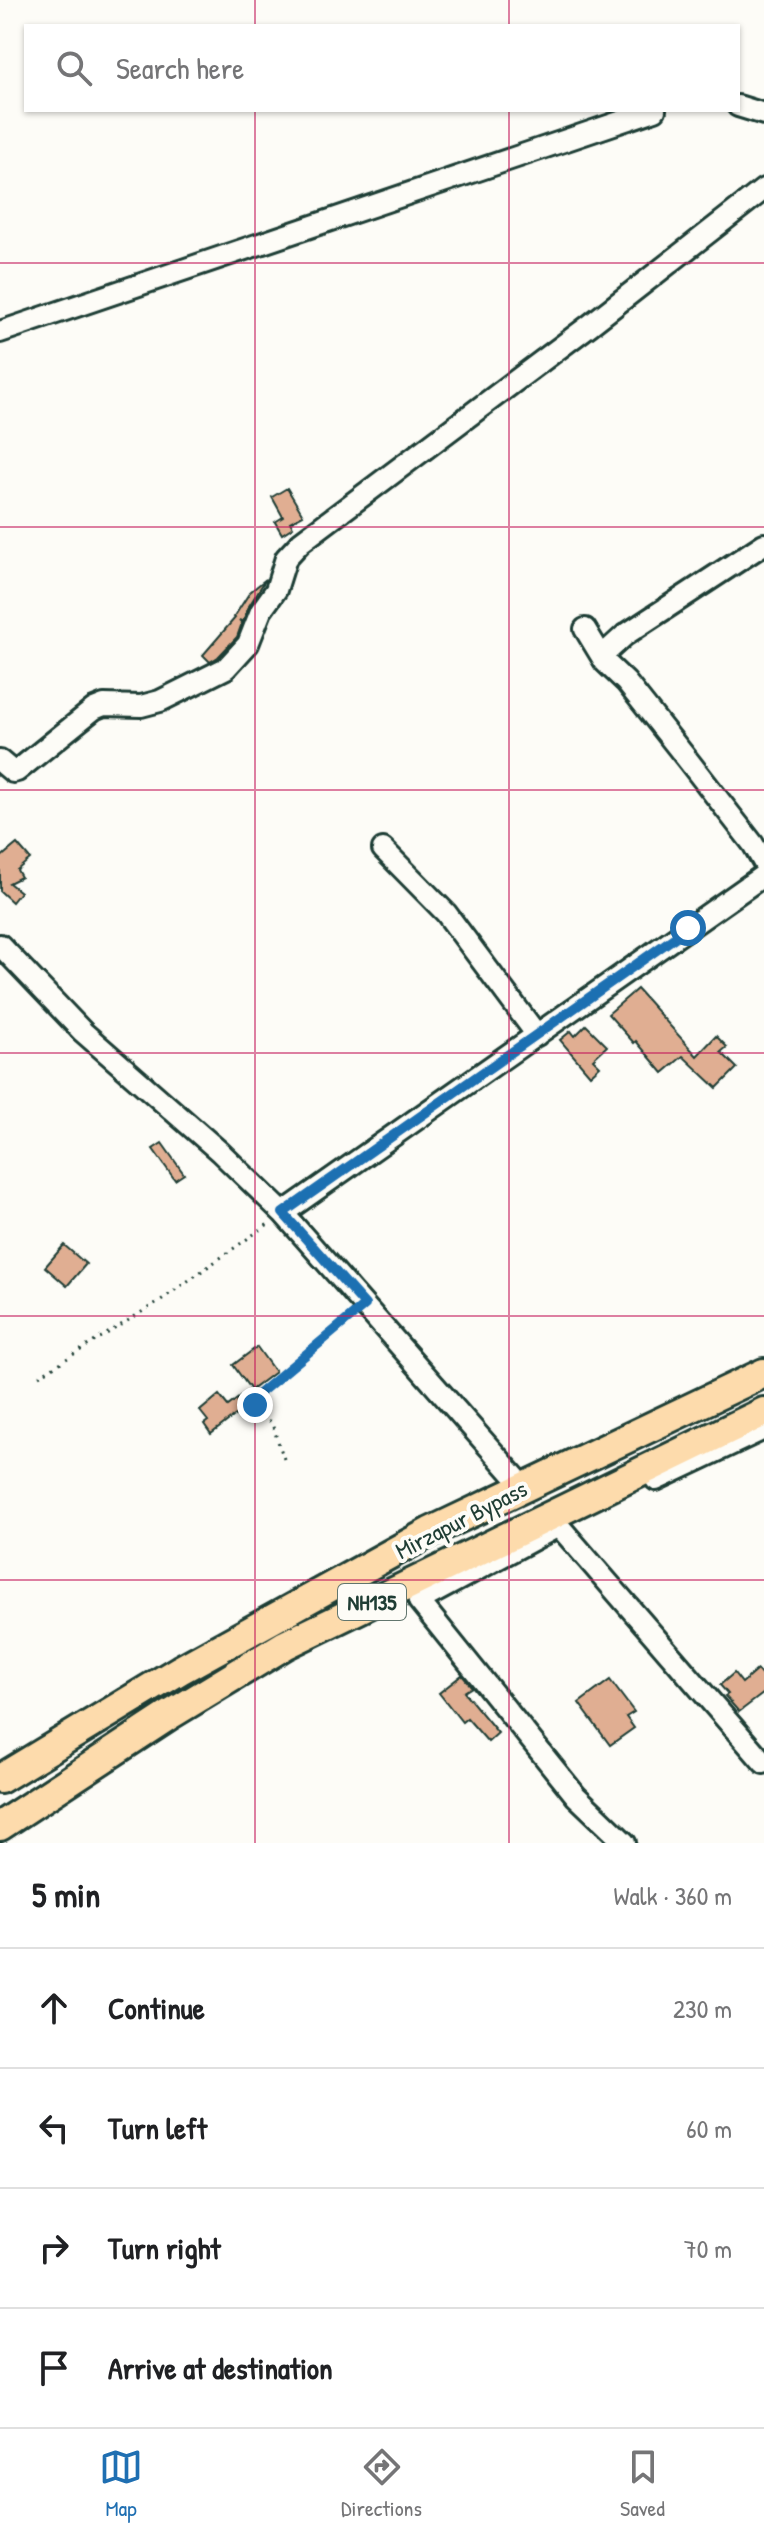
<!DOCTYPE html>
<html lang="en">
<head>
<meta charset="utf-8">
<style>
	:root { --surface:#fff; --page:#f2f2f2; --text:#202124; --muted:#757577; --line:#e0e0e0; --accent:#1f6fb2 }
	body { margin:0; font-family:"Patrick Hand",sans-serif; background:var(--page); color:var(--text) }
	.stop { position:absolute; width:24px; height:24px; margin:-18px; border:6px solid #1f6fb2; border-radius:50%; background:#fff }
	.stop.end { background:#1f6fb2; border-color:#fff; box-shadow:0 2px 8px #0008 }
	.list { margin:0; padding:0; list-style:none }
	h2 { display:flex; justify-content:space-between; align-items:center; height:104px; margin:0; padding:0 32px; font-size:34px }
	h2 small { font-size:26px; font-weight:400; color:var(--muted) }
	.list li { display:grid; grid-template-columns:52px 1fr auto; gap:24px; align-items:center; box-sizing:border-box; height:120px; padding:0 32px; border-top:2px solid var(--line) }
	.list b { display:block; font-size:30px; white-space:nowrap }
	.list em { font-size:26px; font-style:normal; color:var(--muted) }
	.icon { flex:none; width:44px; height:44px; fill:none; stroke:currentColor; stroke-width:2; stroke-linecap:round; stroke-linejoin:round }
	.map { position:relative; flex:none; width:764px; height:1843px; overflow:hidden }
	.search { position:absolute; background:var(--surface); box-shadow:0 2px 6px #0004; left:24px; right:24px; top:24px; height:88px; display:flex; align-items:center; gap:20px; box-sizing:border-box; padding:0 28px; border-radius:0px; color:var(--muted); font-size:30px }
	.sheet { height:584px; background:var(--surface) }
	nav { display:flex; justify-content:space-around; align-items:center; box-sizing:border-box; height:112px; border-top:2px solid var(--line); background:var(--surface); font-size:22px; color:var(--muted) }
	nav a { display:grid; justify-items:center; gap:4px }
	nav .on { color:var(--accent) }
	.map>svg:first-child { display:block }
</style>
</head>
<body>
<div class="map">
<svg width="764" height="1843" viewBox="0 0 764 1843">
	<rect width="100%" height="100%" fill="#fdfcf7"/>
	<filter id="ink" filterUnits="userSpaceOnUse"><feTurbulence type="fractalNoise" baseFrequency=".0125" numOctaves="2"/><feDisplacementMap in="SourceGraphic" scale="16" xChannelSelector="R" yChannelSelector="G"/><feConvolveMatrix kernelMatrix="1 2 1 2 8 2 1 2 1" color-interpolation-filters="sRGB"/></filter>
	<g filter="url(#ink)">
		<!-- building -->
		<path fill="#e0ae92" stroke="#1f3d34" stroke-width="2" d="M287 488 303 515 290 522 293 527 282 534 275 522 283 517 272 497Z
			M266 579 249 606 243 622 239 620 242 623 237 637 218 657 210 662 203 655 235 618 234 617 250 592Z
			M17 844 30 859 17 870 21 877 9 883 20 892 12 902 0 891V858Z
			M637 989 697 1056 716 1036 727 1047 721 1052 737 1068 717 1088 683 1056 663 1073 636 1041 634 1043 608 1014Z
			M586 1025 607 1046 593 1059 600 1066 590 1075 560 1040 571 1031 575 1036Z
			M162 1143 184 1174 175 1180 153 1149Z
			M64 1245 86 1264 67 1286 45 1267Z
			M257 1347 275 1372 251 1390 233 1365Z
			M244 1394 251 1403 211 1434 204 1424 208 1421 200 1411 219 1395 228 1406Z
			M757 1670 764 1678V1693L739 1712 725 1696 728 1694 720 1685 734 1673 742 1683Z
			M462 1675 472 1687 464 1692 498 1733 488 1742 467 1718 462 1722 439 1693Z
			M610 1680 634 1712 626 1717 634 1728 610 1745 579 1703Z"/>
		<g fill="none" stroke-linecap="round" stroke-linejoin="round">
			<!-- minor casing -->
			<g stroke="#1f3d34" stroke-width="26">
				<path id="minor" d="M738 106 764 114
					M0 332 655 110
					M585 629 605 662 626 682 687 759 753 844 764 863
					M602 656 625 635 764 544
					M0 761 13 772 17 771 94 709 104 705 141 706 160 701 226 668 248 644 261 611 276 590 286 558 301 542 590 325 764 189
					M383 849 446 913 537 1035
					M0 945 83 1032 220 1152 283 1213 524 1487
					M283 1213 764 875
					M656 1480 764 1429
					M559 1526 764 1763
					M551 1530 419 1601 576 1796 625 1843"/>
			</g>
			<!-- highway casing -->
			<g stroke="#1f3d34" stroke-width="34">
				<path id="highway" d="M0 1779 180 1670 430 1532 764 1373
					M0 1826 168 1716 285 1645 764 1412"/>
			</g>
			<!-- path -->
			<path stroke="#1f3d34" stroke-width="3" stroke-dasharray="2 6" stroke-linecap="butt" d="M39 1376 161 1300 271 1222
				M284 1459 272 1424 255 1405V1397L353 1315"/>
			<!-- minor -->
			<use href="#minor" stroke="#fdfcf7" stroke-width="20"/>
			<!-- highway -->
			<use href="#highway" stroke="#fddbac" stroke-width="28"/>
		</g>
	</g>
	<g fill="none" stroke-linecap="round" stroke-linejoin="round" filter="url(#ink)">
		<!-- route -->
		<path stroke="#1f6fb2" stroke-width="10" d="M255 1405V1397L365 1305 283 1213 688 928"/>
	</g>
	<!-- grid -->
	<path fill="none" stroke="#c2185b" stroke-width="2" stroke-opacity="0.55" d="M255 0V26M509 0V26M255 110V1843M509 110V1843M0 263H764M0 527H764M0 790H764M0 1053H764M0 1316H764M0 1580H764"/>
	<g text-anchor="middle" dominant-baseline="central" stroke-width="8" stroke-linejoin="round" paint-order="stroke">
		<!-- shield labels -->
		<rect fill="#fdfcf7" stroke="#62766e" stroke-width="2" x="338" y="1584" width="68" height="36" rx="6"/>
		<g font-size="22" font-weight="bold" fill="#1f3d34">
			<text x="372" y="1602">NH135</text>
		</g>
		<!-- street labels -->
		<g font-size="24" fill="#1f3d34" stroke="#fdfcf7">
			<text transform="translate(461 1519) rotate(-27)">Mirzapur Bypass</text>
		</g>
	</g>
</svg>
<div class="stop" style="left:688px;top:928px"></div>
<div class="stop end" style="left:255px;top:1405px"></div>
<div class="search"><svg class="icon" aria-label="search" viewBox="0 0 24 24"><circle cx="10" cy="10" r="6"/><path d="M15 15l6 6"/></svg>Search here</div>
</div>
<section class="sheet">
<h2>5 min<small>Walk · 360 m</small></h2>
<ul class="list">
<li><svg class="icon" aria-label="ahead" viewBox="0 0 24 24"><path d="M12 20V5M6 11l6-6 6 6"/></svg><div><b>Continue</b></div><em>230 m</em></li>
<li><svg class="icon" aria-label="left" viewBox="0 0 24 24"><path d="M17 20v-9H6M10 6l-5 5 5 5"/></svg><div><b>Turn left</b></div><em>60 m</em></li>
<li><svg class="icon" aria-label="right" viewBox="0 0 24 24"><path d="M7 20v-9h11M14 6l5 5-5 5"/></svg><div><b>Turn right</b></div><em>70 m</em></li>
<li><svg class="icon" aria-label="arrive" viewBox="0 0 24 24"><path d="M6 21V4h12l-3 4 3 4H6"/></svg><div><b>Arrive at destination</b></div></li>
</ul>
</section>
<nav>
<a class="on"><svg class="icon" aria-label="map" viewBox="0 0 24 24"><path d="M3 6l6-2 6 2 6-2v14l-6 2-6-2-6 2zM9 4v14M15 6v14"/></svg>Map</a>
<a><svg class="icon" aria-label="directions" viewBox="0 0 24 24"><path d="M12 3l9 9-9 9-9-9zM9 14v-3h6M13 9l2 2-2 2"/></svg>Directions</a>
<a><svg class="icon" aria-label="saved" viewBox="0 0 24 24"><path d="M7 4h10v16l-5-4-5 4z"/></svg>Saved</a>
</nav>
</body>
</html>
